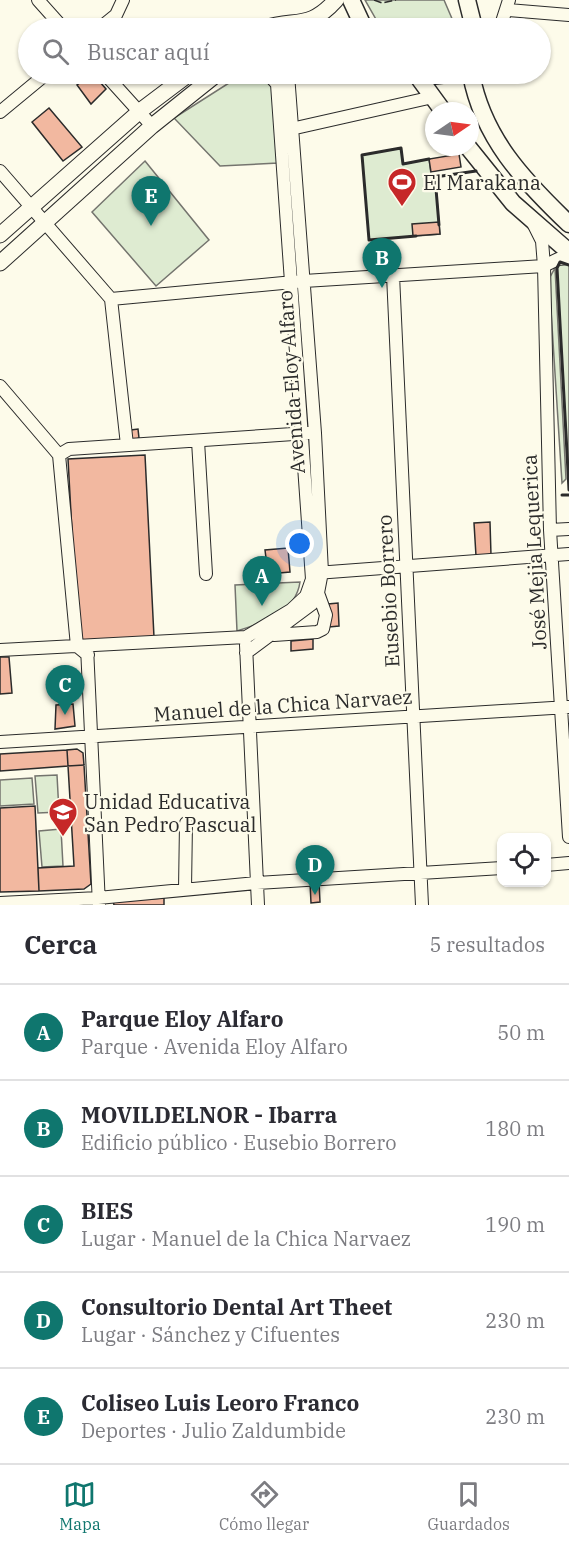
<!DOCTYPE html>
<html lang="es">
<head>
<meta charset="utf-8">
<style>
	:root { --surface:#fff; --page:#f7f7f7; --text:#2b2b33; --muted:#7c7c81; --line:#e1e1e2; --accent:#0f766e }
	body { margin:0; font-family:"IBM Plex Serif",serif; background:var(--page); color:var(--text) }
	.controls { position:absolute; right:18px; bottom:18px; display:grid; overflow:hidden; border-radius:12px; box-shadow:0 2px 4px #0004 }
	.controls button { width:54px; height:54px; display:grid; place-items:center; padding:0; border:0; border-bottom:2px solid var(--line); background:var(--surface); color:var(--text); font:30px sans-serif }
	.compass { position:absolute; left:425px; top:102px; width:54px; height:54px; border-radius:50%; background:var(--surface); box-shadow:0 2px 4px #0004; rotate:77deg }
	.you { position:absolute; left:300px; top:544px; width:21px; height:21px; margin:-15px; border:4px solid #fff; border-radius:50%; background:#1a73e8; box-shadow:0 0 0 9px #1a73e833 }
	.badge { display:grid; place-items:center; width:39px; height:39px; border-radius:50%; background:var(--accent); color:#fff; font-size:20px; font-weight:700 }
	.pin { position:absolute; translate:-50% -50px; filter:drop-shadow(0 2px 3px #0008) }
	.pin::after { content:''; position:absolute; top:32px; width:21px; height:18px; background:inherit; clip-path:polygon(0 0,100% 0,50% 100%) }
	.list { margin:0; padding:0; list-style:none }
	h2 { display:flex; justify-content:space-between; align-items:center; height:78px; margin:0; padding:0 24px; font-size:26px }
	h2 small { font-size:20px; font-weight:400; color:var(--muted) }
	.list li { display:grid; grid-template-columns:39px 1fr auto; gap:18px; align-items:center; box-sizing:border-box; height:96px; padding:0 24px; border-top:2px solid var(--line) }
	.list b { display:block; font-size:22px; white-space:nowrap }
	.list p { margin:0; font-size:20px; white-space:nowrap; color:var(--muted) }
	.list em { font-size:20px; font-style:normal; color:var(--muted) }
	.icon { flex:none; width:33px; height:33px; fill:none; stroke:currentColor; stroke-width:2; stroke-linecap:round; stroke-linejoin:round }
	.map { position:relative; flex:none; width:569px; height:905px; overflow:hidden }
	.search { position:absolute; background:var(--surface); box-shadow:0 2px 4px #0004; left:18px; right:18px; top:18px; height:66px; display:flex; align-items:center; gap:15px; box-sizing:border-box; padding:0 21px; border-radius:33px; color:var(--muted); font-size:22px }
	.sheet { height:558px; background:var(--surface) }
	nav { display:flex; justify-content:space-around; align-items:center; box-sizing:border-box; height:84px; border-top:2px solid var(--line); background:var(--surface); font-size:16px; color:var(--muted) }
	nav a { display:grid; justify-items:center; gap:3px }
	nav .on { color:var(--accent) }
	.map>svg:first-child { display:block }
</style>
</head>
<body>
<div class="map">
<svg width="569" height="905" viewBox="0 0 569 905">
	<rect width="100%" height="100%" fill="#fdfbea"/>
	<!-- green -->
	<path fill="#deebd1" stroke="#74746e" stroke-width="1.5" d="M365 0H444L456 28H381Z
		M243 74H254L275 85 278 163 220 166 174 118Z
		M401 148 403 164 429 159 431 174 435 177 440 234 369 240 362 155Z
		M145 161 209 240 156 286 92 212Z
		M565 262 569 265V489L557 268 558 265Z
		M555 268 566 479 562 483 549 279Z
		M300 582C296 612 263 623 237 631L235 585Z
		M57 775 59 812 38 813 35 776Z
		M32 778 34 804 0 806V780Z
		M61 829 63 866 42 867 39 831Z"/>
	<!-- building -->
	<path fill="#f2b8a0" stroke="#2b2b2b" stroke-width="1.5" d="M93 74 106 89 91 104 77 85Z
		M49 108 82 147 63 161 32 122Z
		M459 154 461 167 431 172 429 159Z
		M439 222 440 234 413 236 412 224Z
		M138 429 139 438 134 440 131 437V430Z
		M145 455 154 637 78 641 68 459Z
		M490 522 491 555 476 556 474 523Z
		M288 548 290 572 268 574 265 550Z
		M338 603 339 626 329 627 328 604Z
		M313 639V649L291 651V641Z
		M0 657H9L12 693 0 694Z
		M73 704 75 726 55 729 56 705Z
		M77 749 83 753 84 765 68 766 67 750Z
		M67 750 68 766 0 771V754Z
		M84 765 91 884 84 889 39 891 38 868 74 866 68 766Z
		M35 806 39 891 0 892V808Z
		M310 882H319L320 902 311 903Z
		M164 898V905H114L113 901Z"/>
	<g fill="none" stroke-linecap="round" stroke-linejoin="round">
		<!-- minor casing -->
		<g stroke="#2b2b2b" stroke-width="14">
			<path id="minor" d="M38 0 63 28
				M508 10 569 15
				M100 28 116 15 123 0
				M500 28 509 0
				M105 74 152 126
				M0 112 46 74
				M291 129 433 97
				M0 171 111 299 127 445
				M569 258 558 259 544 266 550 530 569 837
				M393 275 422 905
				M111 299 304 281 544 266 542 241 533 223
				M0 386 59 455 77 646 88 655
				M198 441 206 574
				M59 455 69 449 308 433
				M550 530 569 529
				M316 573 569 554
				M274 635 317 632 323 629 326 615 318 593
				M246 645 258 905
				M87 647 99 905
				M0 650 246 637 291 610 306 596 312 579 277 84 268 74
				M246 653 312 604 318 593 322 572 315 433 288 74
				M0 742 568 707
				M546 865 569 863
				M185 889 186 823
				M0 903 98 898 257 883 502 868"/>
		</g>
		<!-- major casing -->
		<g stroke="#2b2b2b" stroke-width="17">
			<path id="major" d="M264 28C297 18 309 30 336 0
				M0 235 140 111 189 74
				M0 263 152 126 217 74"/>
		</g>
		<!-- highway casing -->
		<g stroke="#2b2b2b" stroke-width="19">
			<path id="highway" d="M351 0 364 28
				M467 0 474 28
				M415 74 430 76 447 74
				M416 74 443 111
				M471 74C483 138 523 180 569 224
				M468 147 513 203 569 252"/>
		</g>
		<!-- minor -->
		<use href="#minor" stroke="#fdfbea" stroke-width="12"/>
		<!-- major -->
		<use href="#major" stroke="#fdfbea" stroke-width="15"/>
		<!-- highway -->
		<use href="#highway" stroke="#fdfbea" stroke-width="16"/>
		<!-- fence -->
		<path stroke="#2b2b2b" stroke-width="1.5" stroke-dasharray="8 3" stroke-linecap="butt" d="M374 0 382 3 396 0"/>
		<!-- wall -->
		<path stroke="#2b2b2b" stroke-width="3" d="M439 225 435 177 476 171
			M416 236 369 240 362 155 401 148 403 164 429 159
			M569 265 560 262 557 268 569 490
			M562 495H569"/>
	</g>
	<!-- icons -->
	<defs>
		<g id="stadium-pin" transform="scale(1.5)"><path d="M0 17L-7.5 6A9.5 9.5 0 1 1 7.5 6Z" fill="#c62828" stroke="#fdfbea"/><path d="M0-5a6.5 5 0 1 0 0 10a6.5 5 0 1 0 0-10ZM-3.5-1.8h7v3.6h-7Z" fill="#fff"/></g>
		<g id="school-pin" transform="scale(1.5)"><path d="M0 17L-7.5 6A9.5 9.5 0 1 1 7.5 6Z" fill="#c62828" stroke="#fdfbea"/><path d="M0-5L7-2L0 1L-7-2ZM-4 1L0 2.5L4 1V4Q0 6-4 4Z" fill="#fff"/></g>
	</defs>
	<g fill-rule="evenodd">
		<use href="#stadium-pin" x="402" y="182"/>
		<use href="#school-pin" x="63" y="812"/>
	</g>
	<g text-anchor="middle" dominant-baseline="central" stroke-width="4.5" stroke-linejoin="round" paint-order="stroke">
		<!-- poi labels -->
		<g font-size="20" fill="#2b2b2b" stroke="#fdfbea" text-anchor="start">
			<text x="423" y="182">El Marakana</text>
			<text x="84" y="801">Unidad Educativa<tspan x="84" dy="23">San Pedro Pascual</tspan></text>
		</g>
		<!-- street labels -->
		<g font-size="20" fill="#2b2b2b" stroke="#fdfbea">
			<text transform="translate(291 382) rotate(-94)">Avenida Eloy Alfaro</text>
			<text transform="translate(534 552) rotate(-93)">José Mejia Lequerica</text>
			<text transform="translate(388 591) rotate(-93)">Eusebio Borrero</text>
			<text transform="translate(283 705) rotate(-4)">Manuel de la Chica Narvaez</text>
		</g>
	</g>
</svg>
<div class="controls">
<button><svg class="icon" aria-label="locate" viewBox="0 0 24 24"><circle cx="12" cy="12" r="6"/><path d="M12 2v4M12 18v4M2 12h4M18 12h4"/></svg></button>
</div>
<svg class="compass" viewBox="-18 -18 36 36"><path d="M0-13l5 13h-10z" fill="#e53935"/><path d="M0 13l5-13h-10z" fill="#7c7c81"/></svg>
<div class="you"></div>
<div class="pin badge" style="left:262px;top:606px">A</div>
<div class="pin badge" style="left:382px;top:288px">B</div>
<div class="pin badge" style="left:65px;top:715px">C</div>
<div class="pin badge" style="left:315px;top:895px">D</div>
<div class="pin badge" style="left:151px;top:226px">E</div>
<div class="search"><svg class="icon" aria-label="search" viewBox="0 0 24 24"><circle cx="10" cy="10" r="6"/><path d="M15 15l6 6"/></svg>Buscar aquí</div>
</div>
<section class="sheet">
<h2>Cerca<small>5 resultados</small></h2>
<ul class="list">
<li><span class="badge">A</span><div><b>Parque Eloy Alfaro</b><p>Parque · Avenida Eloy Alfaro</p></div><em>50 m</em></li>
<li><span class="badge">B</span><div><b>MOVILDELNOR - Ibarra</b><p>Edificio público · Eusebio Borrero</p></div><em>180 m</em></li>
<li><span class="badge">C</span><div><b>BIES</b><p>Lugar · Manuel de la Chica Narvaez</p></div><em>190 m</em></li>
<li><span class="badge">D</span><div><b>Consultorio Dental Art Theet</b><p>Lugar · Sánchez y Cifuentes</p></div><em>230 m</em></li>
<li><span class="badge">E</span><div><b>Coliseo Luis Leoro Franco</b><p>Deportes · Julio Zaldumbide</p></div><em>230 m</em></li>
</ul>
</section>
<nav>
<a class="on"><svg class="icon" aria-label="map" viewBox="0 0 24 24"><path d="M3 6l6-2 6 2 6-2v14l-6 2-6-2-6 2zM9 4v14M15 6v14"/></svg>Mapa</a>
<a><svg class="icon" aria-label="directions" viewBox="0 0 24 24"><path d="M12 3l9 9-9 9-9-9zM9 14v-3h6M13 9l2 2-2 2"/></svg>Cómo llegar</a>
<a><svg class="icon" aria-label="saved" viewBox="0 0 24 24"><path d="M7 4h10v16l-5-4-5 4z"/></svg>Guardados</a>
</nav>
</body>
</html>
